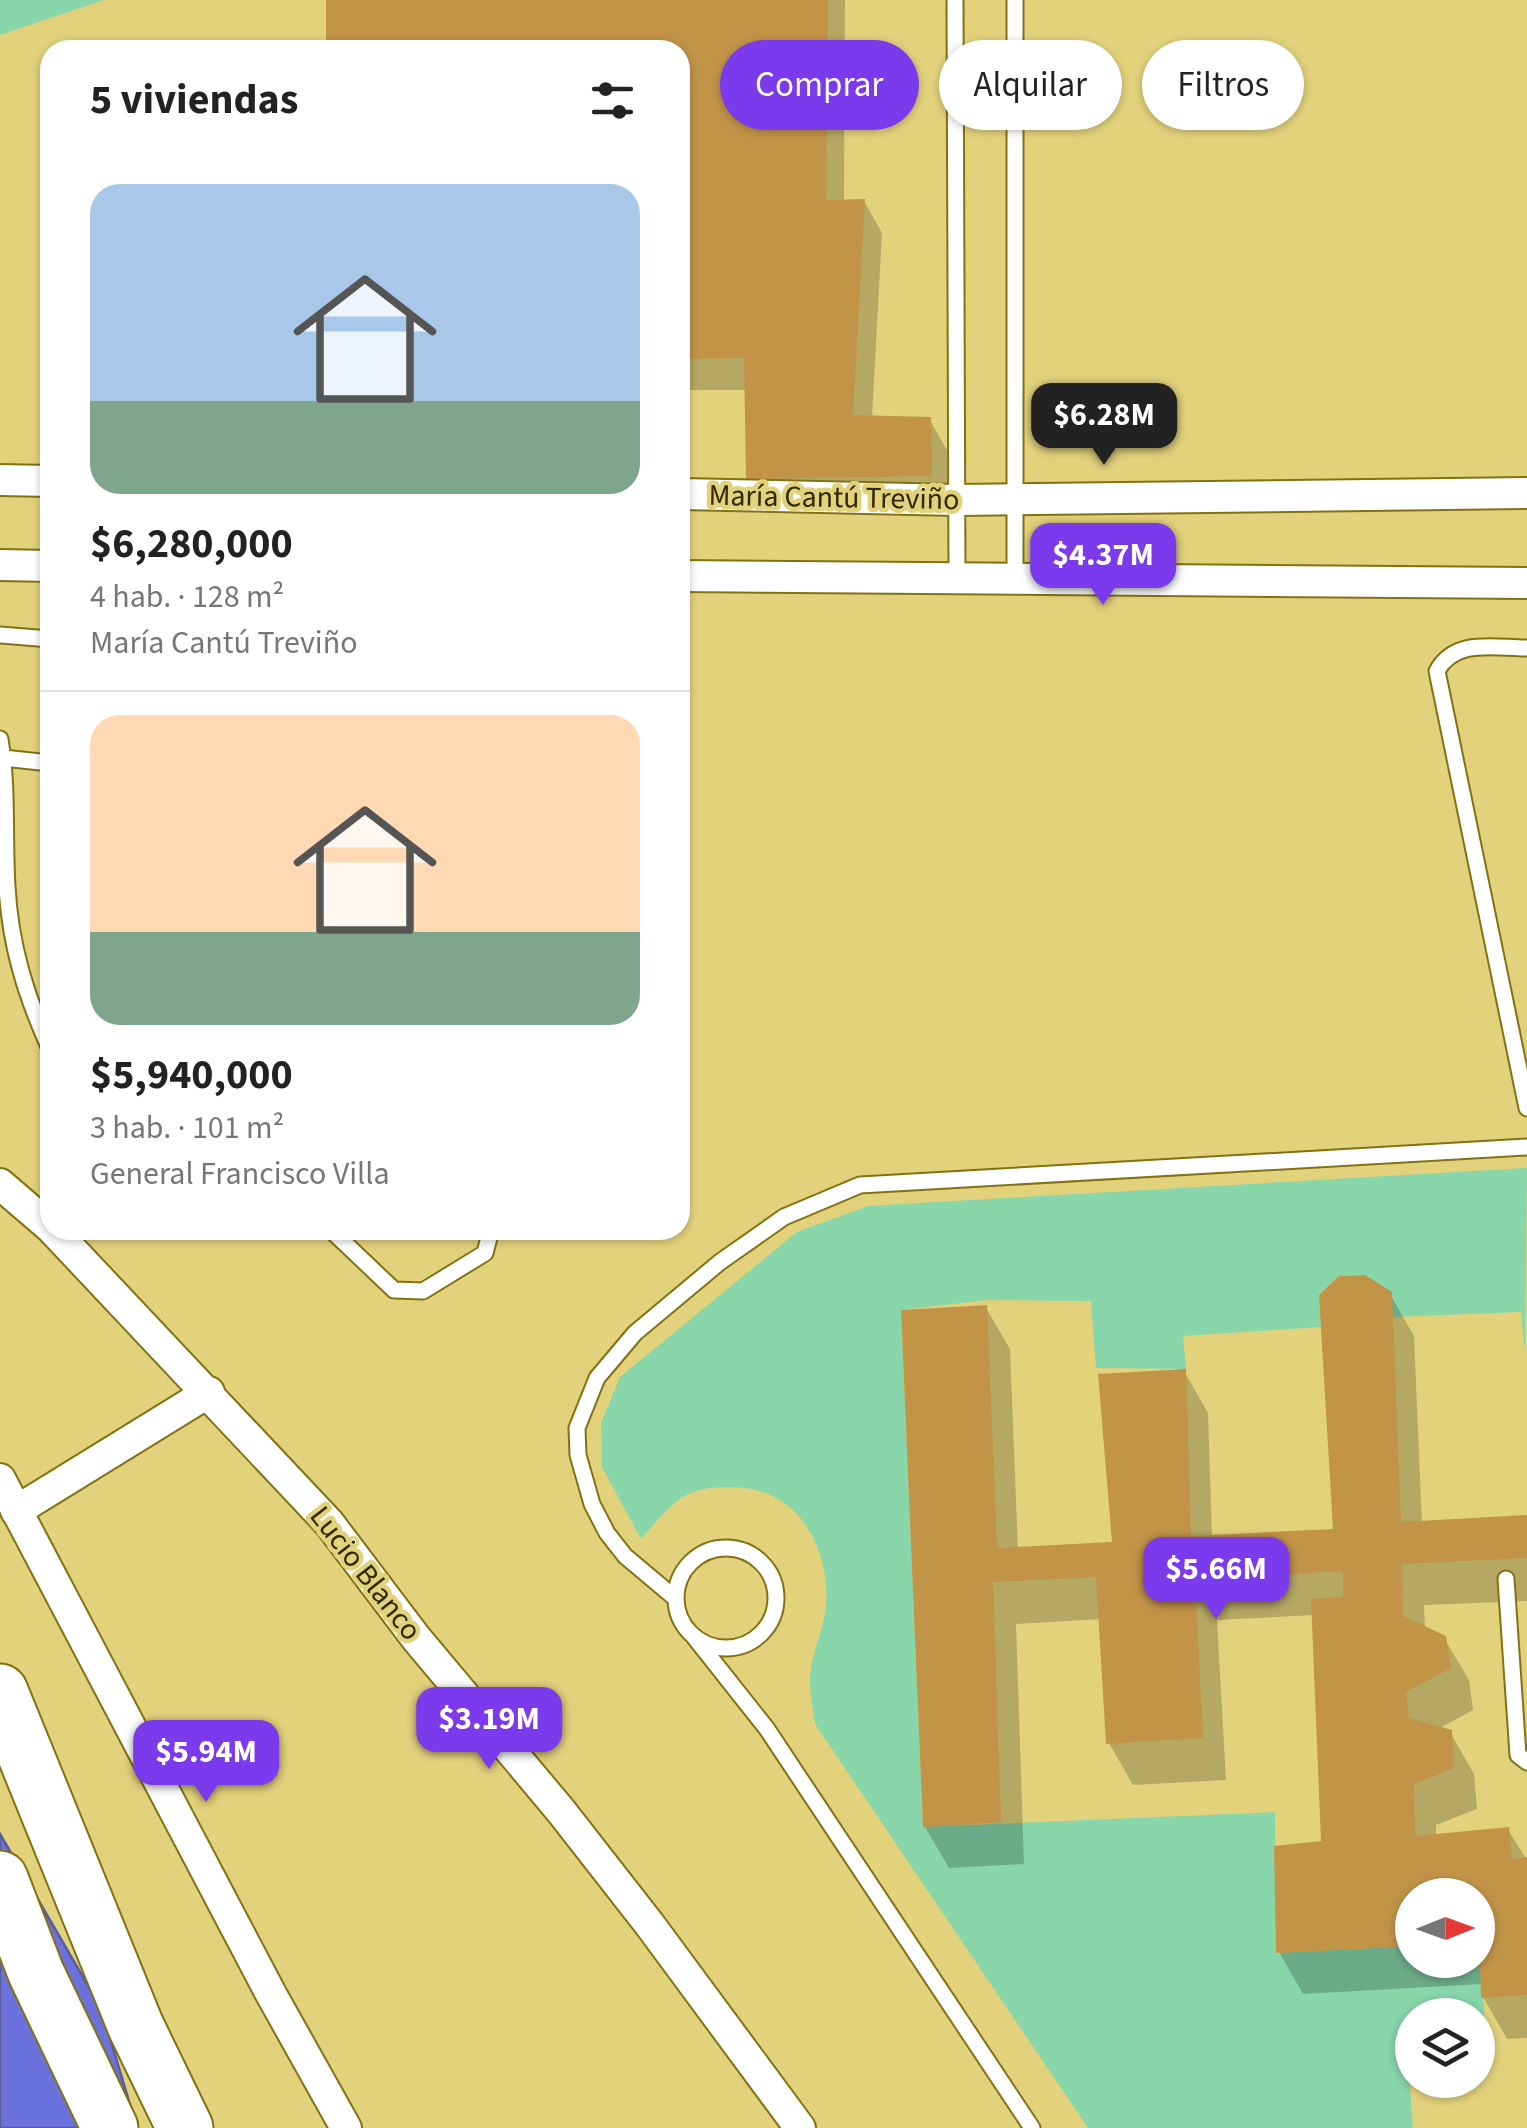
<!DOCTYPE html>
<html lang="es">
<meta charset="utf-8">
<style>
:root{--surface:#fff;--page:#f6f6f6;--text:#222;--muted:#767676;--line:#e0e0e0;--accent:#7c3aed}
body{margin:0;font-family:"Source Sans 3",sans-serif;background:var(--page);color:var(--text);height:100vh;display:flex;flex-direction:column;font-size:38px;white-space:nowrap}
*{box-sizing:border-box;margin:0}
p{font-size:32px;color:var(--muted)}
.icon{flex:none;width:55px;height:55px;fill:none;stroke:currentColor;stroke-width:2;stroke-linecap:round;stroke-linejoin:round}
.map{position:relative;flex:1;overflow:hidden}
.side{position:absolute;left:40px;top:40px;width:650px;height:1200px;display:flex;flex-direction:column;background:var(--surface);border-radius:30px;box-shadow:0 2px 8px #0004}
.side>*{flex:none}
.guide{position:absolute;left:720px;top:40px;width:655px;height:90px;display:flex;gap:20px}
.needle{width:65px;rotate:89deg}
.controls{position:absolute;left:1395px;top:1878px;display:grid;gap:20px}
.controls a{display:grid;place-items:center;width:100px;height:100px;border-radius:50%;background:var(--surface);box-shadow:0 2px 8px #0004;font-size:50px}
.price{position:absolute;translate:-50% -85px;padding:0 22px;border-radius:20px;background:var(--accent);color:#fff;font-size:32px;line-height:65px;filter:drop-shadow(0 2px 5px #0008)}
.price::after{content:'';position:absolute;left:50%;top:60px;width:30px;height:22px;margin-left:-15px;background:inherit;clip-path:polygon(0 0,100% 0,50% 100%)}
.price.on{background:#222;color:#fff}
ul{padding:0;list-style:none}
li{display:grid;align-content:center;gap:20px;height:530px;padding:0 50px}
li+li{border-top:2px solid var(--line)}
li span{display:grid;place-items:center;height:310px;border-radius:30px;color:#555}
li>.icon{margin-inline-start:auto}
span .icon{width:180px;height:180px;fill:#fffc;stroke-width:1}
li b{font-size:42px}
h2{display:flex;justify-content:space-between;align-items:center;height:120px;padding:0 50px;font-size:42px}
.tag{padding:0 35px;border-radius:45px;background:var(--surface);box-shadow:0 2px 8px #0004;font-size:35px;line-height:90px}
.tag.on{background:var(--accent);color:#fff}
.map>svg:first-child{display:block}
.green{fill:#88d6aa}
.water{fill:#6c72dc;stroke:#5a5c9b;stroke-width:2.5}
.shadow{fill:#0003;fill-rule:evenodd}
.building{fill:#c29448}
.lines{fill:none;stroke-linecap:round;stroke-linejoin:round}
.lane-casing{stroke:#837212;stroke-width:19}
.street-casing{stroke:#837212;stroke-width:34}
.highway-casing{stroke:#837212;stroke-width:59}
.lane{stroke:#fff;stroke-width:15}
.street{stroke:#fff;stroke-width:30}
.highway{stroke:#fff;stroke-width:55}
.labels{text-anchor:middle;stroke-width:9;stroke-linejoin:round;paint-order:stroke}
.street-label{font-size:30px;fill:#312904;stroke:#e3d27c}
</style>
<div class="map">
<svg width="1527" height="2128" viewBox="0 0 1527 2128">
<rect width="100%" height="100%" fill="#e3d27c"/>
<!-- green -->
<g class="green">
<path d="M0 0H104L0 35Z"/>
<path d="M1527 1168 1525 1352 1521 1312 1393 1317 1365 1275 1339 1276 1319 1295 1321 1327 1183 1336 1186 1369 1096 1368 1091 1301 987 1300 901 1310 923 1827 1275 1812 1276 1953 1412 1946V1960H1478V1942L1489 2064 1478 2065V2015H1412V2071L1409 2072 1413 2128H1088L815 1724C813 1710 810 1694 810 1679 811 1653 824 1630 826 1605 830 1551 801 1493 743 1488 685 1484 677 1498 641 1539L602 1467 601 1423 620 1377 797 1232 868 1206Z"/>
</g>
<!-- water -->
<path class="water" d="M0 1834 101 2008 137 2128H0Z"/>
<!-- shadow -->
<g class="shadow">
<path d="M328 0H845L844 202 864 201 882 233 872 418 930 420 948 452 949 507 767 510 749 478 747 390H680V50H328Z"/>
<path d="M1390 1294 1414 1336 1422 1524 1527 1518V1601L1424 1605 1425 1629 1444 1638 1469 1680 1473 1710 1438 1729 1450 1732 1474 1774 1477 1809 1436 1825V1836L1508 1830 1527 1860V2038L1507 2039 1483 1997 1482 1984 1303 1994 1279 1952 1324 1843 1314 1615 1217 1620 1226 1780 1133 1785 1109 1743 1101 1619 1016 1624 1024 1864 949 1868 925 1827 986 1308 1010 1349 1018 1550 1115 1545 1184 1371 1208 1413 1212 1537 1335 1532ZM1412 1895H1478V1960H1412Z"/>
</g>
<!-- building -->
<g class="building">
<path d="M326 0H828L826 200 865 199 853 415 931 417 932 476 746 479 744 358 680 359V50H326Z"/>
<path d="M1365 1275 1392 1292 1401 1522 1527 1515V1558L1402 1564 1403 1616 1446 1636 1451 1668 1406 1692 1409 1718 1452 1730 1454 1768 1414 1784 1415 1836 1509 1827 1512 1859 1527 1857V1995L1481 1998 1478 1895H1412V1946L1276 1953 1274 1846 1321 1841 1311 1599 1343 1597V1571L1195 1579 1203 1738 1106 1744 1096 1577 993 1582 1001 1822 923 1827 901 1310 987 1305 997 1548 1112 1542 1098 1374 1186 1369 1191 1536 1333 1529 1319 1295 1339 1276Z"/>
</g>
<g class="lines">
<defs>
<g id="lane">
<path d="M955 0 957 580"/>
<path d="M1015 579V0"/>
<path d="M0 635 50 639"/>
<path d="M1527 648C1494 648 1455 638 1437 671L1527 1108"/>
<path d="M0 739C8 787 4 837 7 886 10 945 26 996 50 1049"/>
<path d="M3 758 50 763"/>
<path d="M331 1230 394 1290 423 1291 485 1253 491 1230"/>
<circle cx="726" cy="1598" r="50"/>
<path d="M1506 1579 1518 1755 1527 1762"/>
<path d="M675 1598 625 1556 607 1533 592 1504 578 1455 577 1428 597 1378 635 1333 720 1262 784 1217 860 1185 1527 1147"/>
<path d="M695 1638 767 1729 1032 2128"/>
</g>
<g id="street">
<path d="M0 480 50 481"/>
<path d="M680 494 957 500 1527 493"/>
<path d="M0 565 50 566"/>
<path d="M680 576 1527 583"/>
<path d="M0 1184 50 1227"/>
<path d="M53 1230 329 1523 416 1638 561 1811 650 1925 800 2128"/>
<path d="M0 1479 271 1994 346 2128"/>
<path d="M16 1511 209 1392"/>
</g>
<g id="highway">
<path d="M0 1692 136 2027 185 2128"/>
<path d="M0 1879 36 1973 110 2128"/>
</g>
</defs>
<!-- lane casing -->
<use href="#lane" class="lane-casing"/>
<!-- street casing -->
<use href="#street" class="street-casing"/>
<!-- highway casing -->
<use href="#highway" class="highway-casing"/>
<!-- lane -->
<use href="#lane" class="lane"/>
<!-- street -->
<use href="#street" class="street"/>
<!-- highway -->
<use href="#highway" class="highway"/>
</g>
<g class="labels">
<!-- street labels -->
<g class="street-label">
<text transform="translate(834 497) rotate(1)" y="10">María Cantú Treviño</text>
<text transform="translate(366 1573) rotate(52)" y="10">Lucio Blanco</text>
</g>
</g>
</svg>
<div class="controls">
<a><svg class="needle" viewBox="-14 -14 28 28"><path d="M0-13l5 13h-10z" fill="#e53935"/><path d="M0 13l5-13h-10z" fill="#767676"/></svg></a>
<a><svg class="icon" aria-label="layers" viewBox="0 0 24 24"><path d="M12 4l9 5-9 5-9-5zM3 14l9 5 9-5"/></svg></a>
</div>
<b class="price on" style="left:1104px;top:468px">$6.28M</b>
<b class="price" style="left:1103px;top:608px">$4.37M</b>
<b class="price" style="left:1216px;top:1622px">$5.66M</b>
<b class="price" style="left:489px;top:1772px">$3.19M</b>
<b class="price" style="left:206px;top:1805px">$5.94M</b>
<div class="guide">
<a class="tag on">Comprar</a>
<a class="tag">Alquilar</a>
<a class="tag">Filtros</a>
</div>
<section class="side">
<h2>5 viviendas<svg class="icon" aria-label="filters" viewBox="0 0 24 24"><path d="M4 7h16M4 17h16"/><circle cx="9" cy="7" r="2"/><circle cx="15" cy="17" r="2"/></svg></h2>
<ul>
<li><span style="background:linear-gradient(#a9c7e8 70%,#7fa58c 0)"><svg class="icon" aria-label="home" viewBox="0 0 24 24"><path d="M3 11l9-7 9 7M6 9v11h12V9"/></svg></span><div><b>$6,280,000</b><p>4 hab. · 128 m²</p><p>María Cantú Treviño</p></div></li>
<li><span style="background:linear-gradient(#ffd9b3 70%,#7fa58c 0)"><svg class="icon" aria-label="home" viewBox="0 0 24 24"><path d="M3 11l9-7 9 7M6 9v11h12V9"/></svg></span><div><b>$5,940,000</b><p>3 hab. · 101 m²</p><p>General Francisco Villa</p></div></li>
</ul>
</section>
</div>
